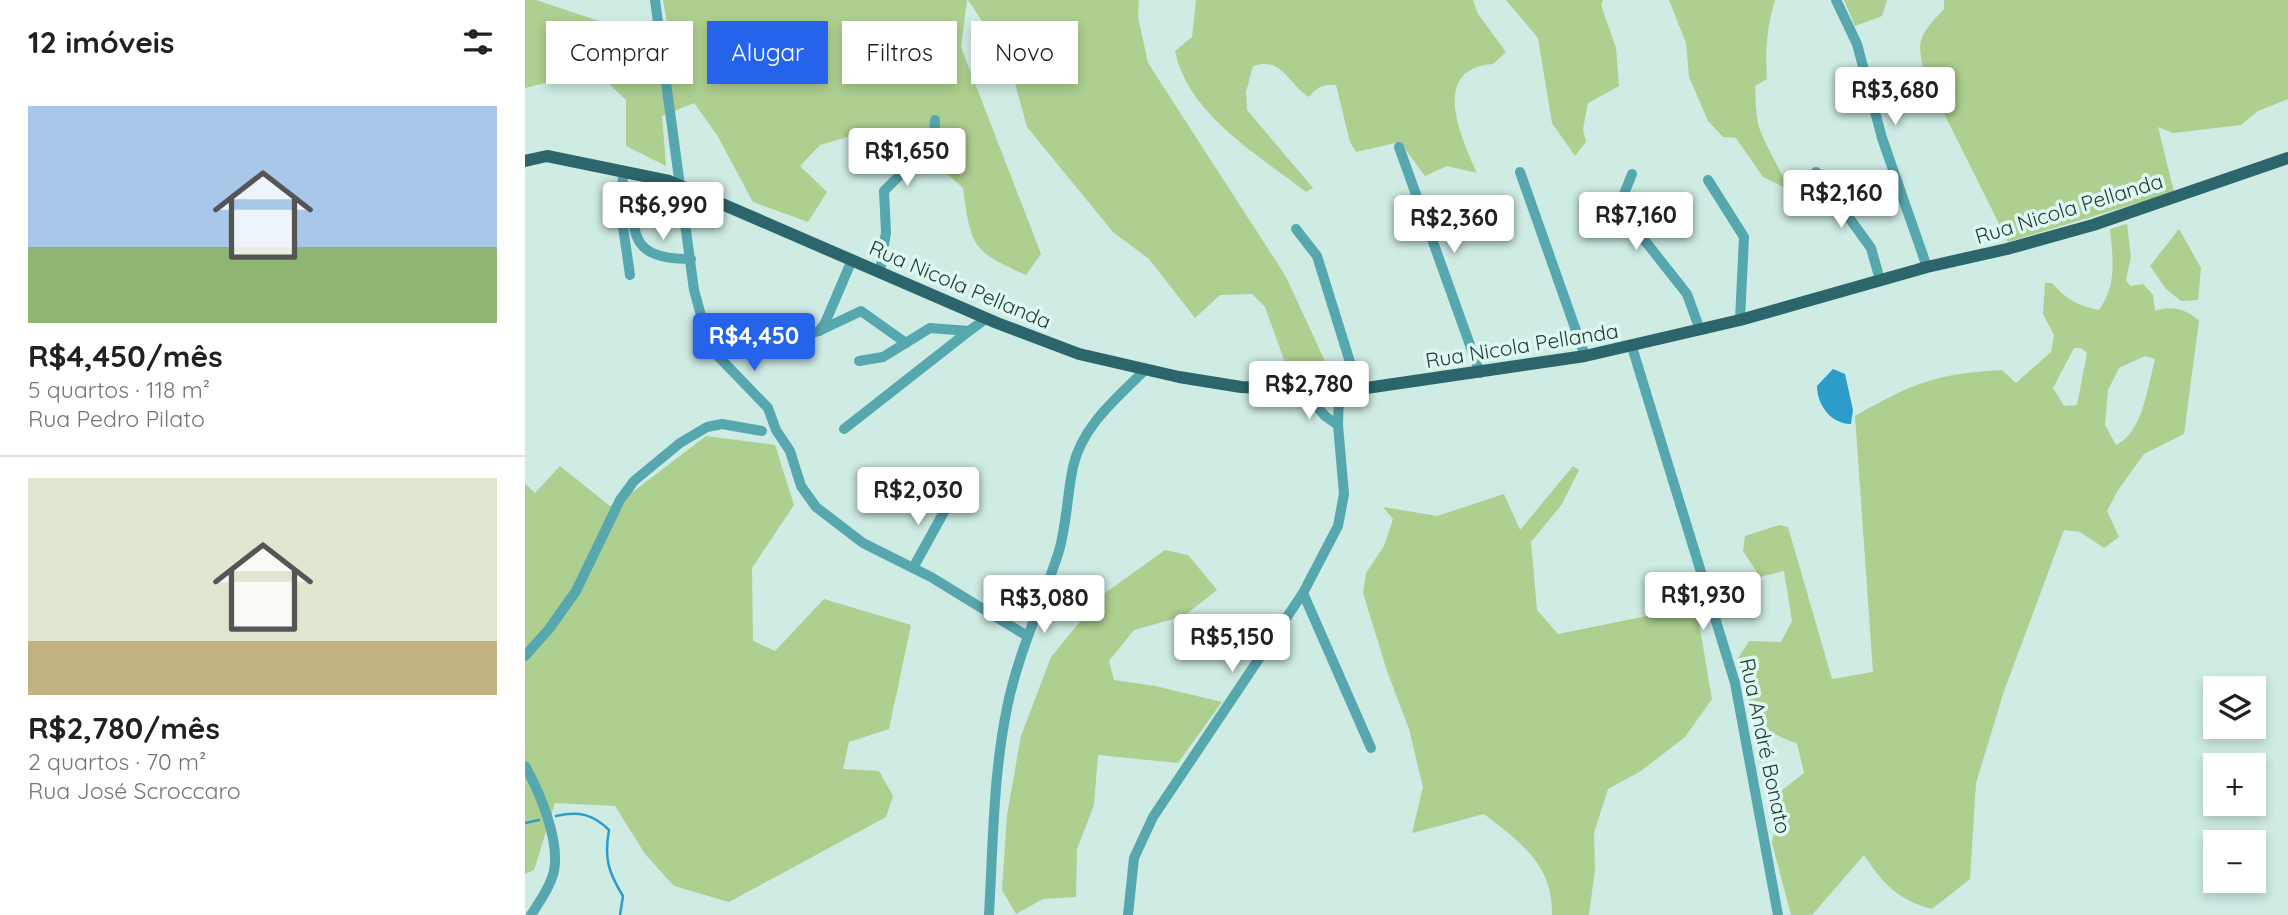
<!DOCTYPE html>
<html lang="pt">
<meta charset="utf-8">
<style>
:root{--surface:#fff;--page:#f2f2f2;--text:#202124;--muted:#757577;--line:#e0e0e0;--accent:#2563eb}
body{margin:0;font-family:Quicksand,sans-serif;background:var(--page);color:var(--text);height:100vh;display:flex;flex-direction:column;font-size:26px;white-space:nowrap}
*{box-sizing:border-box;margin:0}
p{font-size:23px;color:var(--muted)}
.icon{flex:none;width:38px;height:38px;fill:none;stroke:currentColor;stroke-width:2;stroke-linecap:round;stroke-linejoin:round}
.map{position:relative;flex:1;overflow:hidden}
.drawer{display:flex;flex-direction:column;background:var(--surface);width:525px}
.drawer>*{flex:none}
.top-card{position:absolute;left:21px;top:21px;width:665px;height:63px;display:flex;gap:14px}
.fabs{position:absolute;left:1678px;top:676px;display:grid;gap:14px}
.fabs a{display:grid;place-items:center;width:63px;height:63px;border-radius:0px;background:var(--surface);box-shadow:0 4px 10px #0003;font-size:35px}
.price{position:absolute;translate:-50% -60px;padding:0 16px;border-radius:7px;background:#fff;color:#222;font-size:23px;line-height:46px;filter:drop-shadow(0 2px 4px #0008)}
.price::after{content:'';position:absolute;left:50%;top:42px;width:21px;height:16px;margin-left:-10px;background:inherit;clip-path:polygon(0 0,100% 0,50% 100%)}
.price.current{background:var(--accent);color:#fff}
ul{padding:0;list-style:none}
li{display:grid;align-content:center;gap:14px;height:371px;padding:0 28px}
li+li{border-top:2px solid var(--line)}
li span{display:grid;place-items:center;height:217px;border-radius:0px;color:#555}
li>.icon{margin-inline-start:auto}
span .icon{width:126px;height:126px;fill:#fffc;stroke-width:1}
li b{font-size:30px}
h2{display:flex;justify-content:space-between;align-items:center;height:84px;padding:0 28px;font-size:30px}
.tag{padding:0 24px;border-radius:0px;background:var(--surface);box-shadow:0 4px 10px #0003;font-size:24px;line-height:63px}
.tag.current{background:var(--accent);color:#fff}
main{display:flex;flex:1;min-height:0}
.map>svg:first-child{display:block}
.green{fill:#adcf8f;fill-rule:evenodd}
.water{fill:#2c9dc8}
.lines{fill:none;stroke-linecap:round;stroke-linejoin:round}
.stream{stroke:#2c9dc8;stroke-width:2.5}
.minor{stroke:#57a7af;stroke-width:10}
.major{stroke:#2c656b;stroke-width:12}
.labels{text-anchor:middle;stroke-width:7;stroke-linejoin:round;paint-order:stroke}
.street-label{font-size:21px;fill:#2c3835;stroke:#dbf9f2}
</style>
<main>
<section class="drawer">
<h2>12 imóveis<svg class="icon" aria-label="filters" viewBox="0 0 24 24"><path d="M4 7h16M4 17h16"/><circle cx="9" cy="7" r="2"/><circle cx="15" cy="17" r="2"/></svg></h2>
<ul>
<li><span style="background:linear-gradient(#a9c7e8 65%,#8fb573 0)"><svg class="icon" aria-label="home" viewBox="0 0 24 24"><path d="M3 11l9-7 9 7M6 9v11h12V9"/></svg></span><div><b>R$4,450/mês</b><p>5 quartos · 118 m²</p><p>Rua Pedro Pilato</p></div></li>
<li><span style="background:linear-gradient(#dfe7d0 75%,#c2b280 0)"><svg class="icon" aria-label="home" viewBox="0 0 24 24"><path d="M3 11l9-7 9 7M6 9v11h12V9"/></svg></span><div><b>R$2,780/mês</b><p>2 quartos · 70 m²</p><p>Rua José Scroccaro</p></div></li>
</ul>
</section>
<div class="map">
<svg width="1763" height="915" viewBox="0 0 1763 915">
<rect width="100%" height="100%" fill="#ceebe4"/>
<!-- green -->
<g class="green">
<path d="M0 0H11L146 45 138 0H442L436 47 516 254 501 275C447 251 446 247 438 188L376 133 339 132 295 145 275 166 302 192 283 222 228 202 192 135 169 103 137 116 141 166 101 146V100L81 81 33 80 0 88Z"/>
<path d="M443 0H614L613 17 623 63 760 275 812 387H786L765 376 740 307 727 294 695 295 670 318 624 259 588 232 502 127 489 80 465 33Z"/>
<path d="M671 0H948L953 14 981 52 968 64C904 68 936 138 952 173L922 166 900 176 875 142 831 152 825 142 811 85C798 84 792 87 784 97 763 84 757 56 728 66L721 92 722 110 788 188 781 192C732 154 663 114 650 51L667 37Z"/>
<path d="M981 0H1078L1076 5 1091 48 1094 86 1063 103 1058 129 1061 142 1050 156 1027 123 1013 38Z"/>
<path d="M1144 0H1250C1242 26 1240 52 1242 79L1230 86C1231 101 1230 120 1237 135 1245 154 1256 170 1263 189L1238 177 1211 138 1198 137 1183 121 1164 77 1161 43Z"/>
<path d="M1319 0H1362L1357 16 1330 26Z"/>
<path d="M1419 0H1763V99L1733 111 1716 125 1648 133 1633 127 1649 192 1483 242 1401 77C1390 41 1394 36 1419 9Z"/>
<path d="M1602 224 1606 257 1601 280 1605 286 1618 284 1628 295 1630 311C1647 305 1661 309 1674 321L1659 434 1619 454 1593 490 1582 511 1594 537 1579 548 1555 532 1539 530 1479 691 1451 783 1445 879 1407 909C1373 900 1358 884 1339 855L1287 915H1266L1247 843 1256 791 1279 773 1272 743C1225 730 1223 702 1213 659L1224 641 1256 642 1267 621 1259 571 1235 577 1218 551 1220 536 1254 525 1263 527 1307 679 1348 672 1330 416C1389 383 1409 374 1477 370L1491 383 1526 352 1529 335 1518 314 1520 283H1527C1541 299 1553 306 1574 310 1592 285 1588 259 1585 229ZM1549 348H1556L1562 353 1552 405 1539 406 1528 388ZM1620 356 1630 359C1623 385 1618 433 1591 445L1580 425 1583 390 1594 368Z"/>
<path d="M1654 229 1676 268 1673 300 1656 301 1641 289 1625 266Z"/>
<path d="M181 436 250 445 269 505 227 568 228 641 250 651 299 599 386 625 364 729 324 742 318 769 354 771 368 796 361 817 204 902 149 886 120 854 90 806 30 803 9 870 0 874V483L10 493 35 466 85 506 109 491Z"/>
<path d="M1048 466 1054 470 1037 504 1006 542 1012 610 1033 634 1171 606 1187 699 1160 737 1116 771 1083 789 1069 833 1070 869 1064 915H1027C1028 864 996 843 959 814L887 833 898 787 884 729 862 671 838 593 841 573 859 546 868 519 858 507 912 516 979 494 995 530Z"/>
<path d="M640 550 663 555 692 590 659 616 609 630 584 661 589 680 630 686 697 702 653 763 573 755 569 805 552 849 551 897 518 899 491 914 477 890 482 815 496 736 526 657 576 596Z"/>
</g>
<!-- water -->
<path class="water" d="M1308 369 1320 374 1328 410 1326 424C1306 424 1292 405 1292 386Z"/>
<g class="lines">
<!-- stream -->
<g class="stream">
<path d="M31 816C54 811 68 814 84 830 79 857 83 872 98 896L95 915"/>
<path d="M0 823 14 820"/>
</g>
<!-- minor -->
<g class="minor">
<path d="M130 0 169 290 182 337 192 355 243 408 251 430 265 451 276 486 291 507 338 543 406 577 502 636"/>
<path d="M1311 0 1332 44 1357 138 1402 267"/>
<path d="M874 147 955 373"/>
<path d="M98 171 97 220 105 275"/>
<path d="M995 172 1060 356"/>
<path d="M1291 172 1346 248 1355 280"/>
<path d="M1107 174 1095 204 1098 213 1162 294 1175 330"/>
<path d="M1183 180 1219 237 1215 320"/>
<path d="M109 220C109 255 137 259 166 259"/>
<path d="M771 229 792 256 834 391"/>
<path d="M355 272 361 232 359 191 381 169 408 157 410 120"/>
<path d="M294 331 336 311 381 343"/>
<path d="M279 335 294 331 300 323 327 260"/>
<path d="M1107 347 1210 683 1253 915"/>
<path d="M334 361 358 357 405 328 444 331 462 318"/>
<path d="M780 392 800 416 813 425"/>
<path d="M319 429 444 331"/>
<path d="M388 568 425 501"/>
<path d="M778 593 846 748"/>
<path d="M0 656 24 629 51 591 95 500 109 481 155 443 182 427 197 424 237 431"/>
<path d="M0 766C15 793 35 840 29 871 25 887 15 901 6 915"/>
<path d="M464 915C468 846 468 776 482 708 493 653 517 604 534 551 542 523 542 495 548 467 557 426 592 398 620 370"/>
<path d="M603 915 609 858 628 817 778 593 813 526 819 494 813 425 814 392"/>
</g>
<!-- major -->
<path class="major" d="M0 161 22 156 144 181 472 323 554 354 654 377 716 387 814 392 1060 356 1215 320 1402 267 1482 249 1568 225 1763 158"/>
</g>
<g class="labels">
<!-- street labels -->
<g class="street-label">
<text transform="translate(1544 209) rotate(-17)" y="7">Rua Nicola Pellanda</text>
<text transform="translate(435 285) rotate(23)" y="7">Rua Nicola Pellanda</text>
<text transform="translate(997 346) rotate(-9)" y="7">Rua Nicola Pellanda</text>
<text transform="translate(1240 746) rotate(78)" y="7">Rua André Bonato</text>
</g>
</g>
</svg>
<div class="fabs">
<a><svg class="icon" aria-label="layers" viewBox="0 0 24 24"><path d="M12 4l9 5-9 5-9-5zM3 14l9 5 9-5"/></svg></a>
<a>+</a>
<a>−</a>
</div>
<b class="price" style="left:1370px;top:127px">R$3,680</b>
<b class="price" style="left:382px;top:188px">R$1,650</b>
<b class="price" style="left:1316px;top:230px">R$2,160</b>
<b class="price" style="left:138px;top:242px">R$6,990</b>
<b class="price" style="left:1111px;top:252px">R$7,160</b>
<b class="price" style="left:929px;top:255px">R$2,360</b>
<b class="price current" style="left:229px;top:373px">R$4,450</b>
<b class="price" style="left:784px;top:421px">R$2,780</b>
<b class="price" style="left:393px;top:527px">R$2,030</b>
<b class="price" style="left:1178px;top:632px">R$1,930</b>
<b class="price" style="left:519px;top:635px">R$3,080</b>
<b class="price" style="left:707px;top:674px">R$5,150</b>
<div class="top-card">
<a class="tag">Comprar</a>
<a class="tag current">Alugar</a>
<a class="tag">Filtros</a>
<a class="tag">Novo</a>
</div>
</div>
</main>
